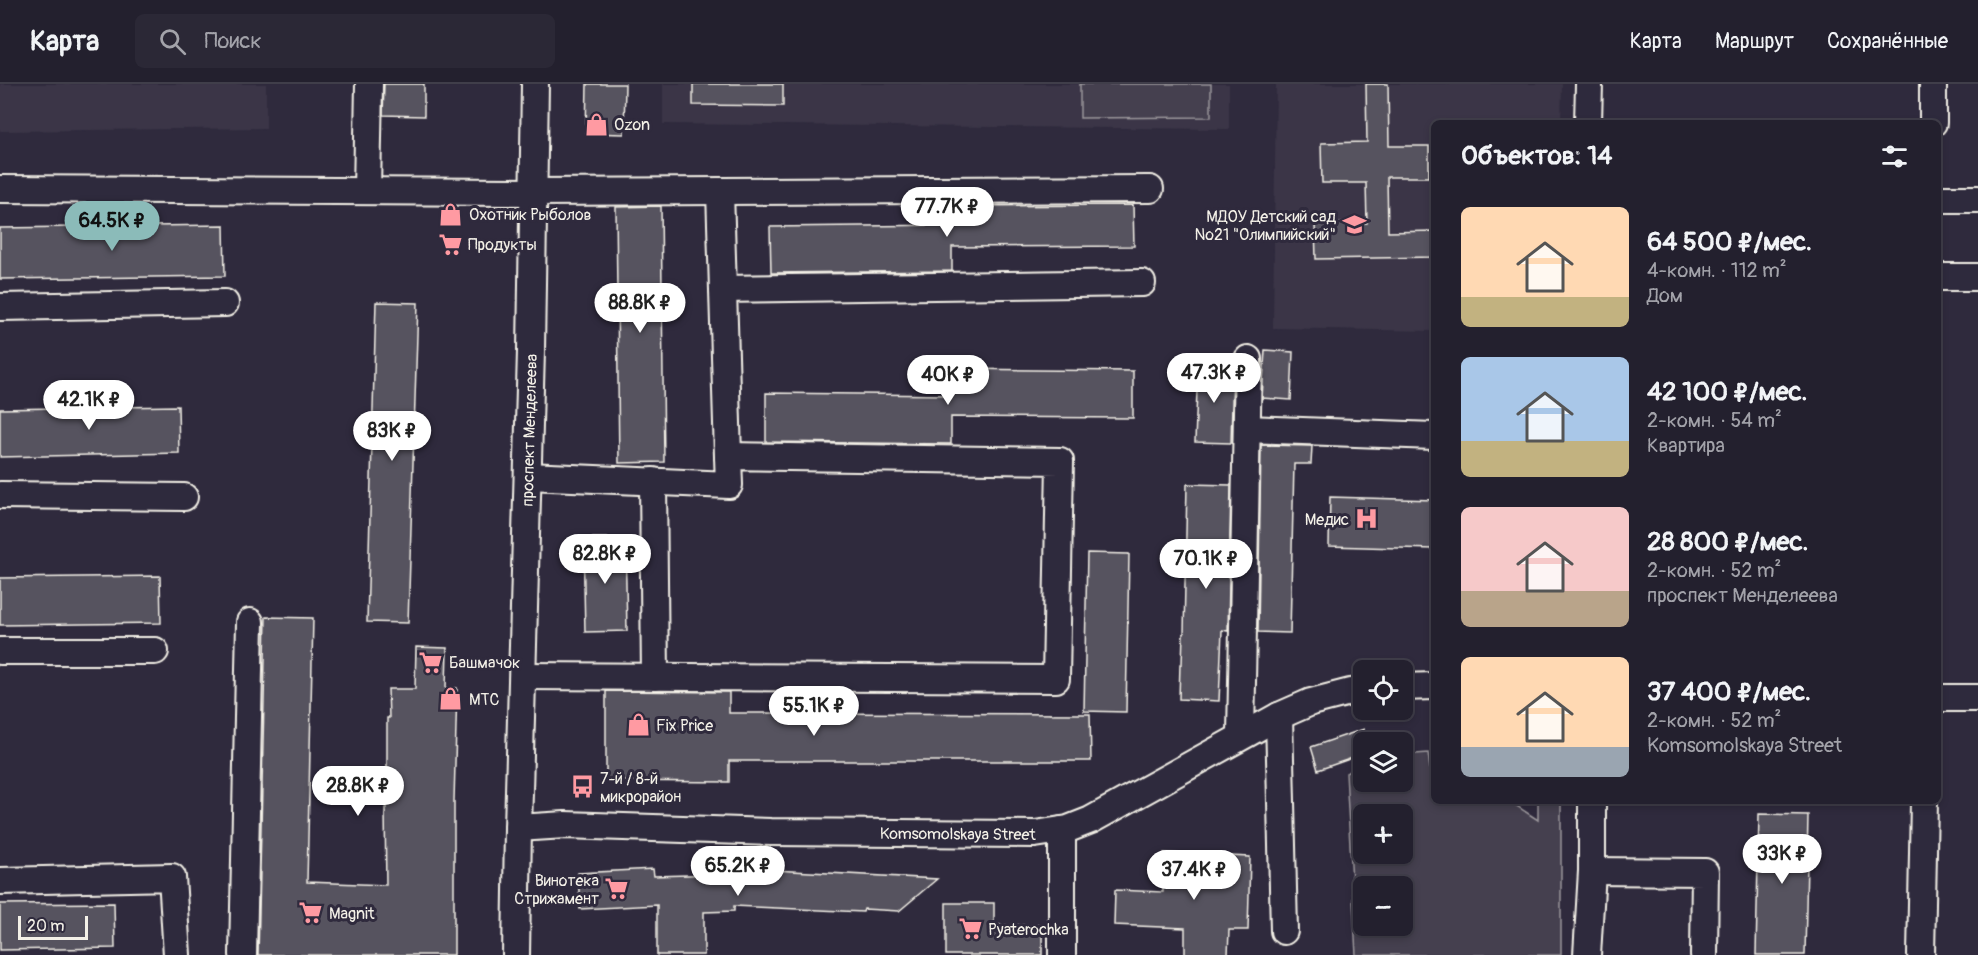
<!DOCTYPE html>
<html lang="ru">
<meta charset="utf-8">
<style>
:root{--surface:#23202e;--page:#2b2836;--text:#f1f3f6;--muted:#a3a3aa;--line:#403e4a;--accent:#8bbbb9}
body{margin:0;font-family:Pangolin,sans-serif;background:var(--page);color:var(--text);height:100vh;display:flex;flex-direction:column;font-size:22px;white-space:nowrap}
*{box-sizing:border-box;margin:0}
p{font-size:20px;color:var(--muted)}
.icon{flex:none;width:33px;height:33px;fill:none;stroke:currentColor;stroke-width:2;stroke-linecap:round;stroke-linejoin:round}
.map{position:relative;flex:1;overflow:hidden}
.details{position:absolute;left:1431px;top:36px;width:510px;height:684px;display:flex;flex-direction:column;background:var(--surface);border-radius:9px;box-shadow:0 3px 9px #0003,0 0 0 2px var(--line)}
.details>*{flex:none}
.fabs{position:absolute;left:1353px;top:576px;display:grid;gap:12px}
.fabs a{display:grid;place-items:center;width:60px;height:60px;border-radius:9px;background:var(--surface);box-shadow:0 3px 9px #0003,0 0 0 2px var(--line);font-size:30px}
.scale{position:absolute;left:18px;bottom:15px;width:70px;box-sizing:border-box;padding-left:6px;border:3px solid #f4f1e8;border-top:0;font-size:16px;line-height:21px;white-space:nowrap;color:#f4f1e8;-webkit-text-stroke:4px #2f2a3d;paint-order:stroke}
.price{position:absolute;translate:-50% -51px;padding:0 14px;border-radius:21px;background:#fff;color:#222;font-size:20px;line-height:39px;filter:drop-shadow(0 2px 3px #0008)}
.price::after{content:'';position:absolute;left:50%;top:36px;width:18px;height:14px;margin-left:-9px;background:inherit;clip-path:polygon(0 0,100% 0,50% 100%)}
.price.on{background:var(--accent);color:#111}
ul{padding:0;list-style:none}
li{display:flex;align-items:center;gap:18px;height:150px;padding:0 30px}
li span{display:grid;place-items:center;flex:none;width:168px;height:120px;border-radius:9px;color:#555}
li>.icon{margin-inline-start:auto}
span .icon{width:72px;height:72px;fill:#fffc;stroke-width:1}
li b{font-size:26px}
h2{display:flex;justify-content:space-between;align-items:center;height:72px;padding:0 30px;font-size:26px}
header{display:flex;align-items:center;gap:36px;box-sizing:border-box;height:84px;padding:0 30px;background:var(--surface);border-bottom:2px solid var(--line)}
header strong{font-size:28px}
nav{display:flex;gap:33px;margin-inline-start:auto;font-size:21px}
.search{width:420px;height:54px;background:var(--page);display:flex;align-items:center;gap:15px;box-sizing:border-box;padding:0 21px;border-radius:9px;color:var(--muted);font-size:22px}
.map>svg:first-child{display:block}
.built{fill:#3b3647}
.green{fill:#454050;stroke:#9c989c;stroke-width:1.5;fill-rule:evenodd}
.building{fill:#56525f;stroke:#f4f1e8;stroke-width:1.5}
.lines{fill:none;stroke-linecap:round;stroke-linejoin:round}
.minor-casing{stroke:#f4f1e8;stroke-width:30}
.minor{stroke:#2f2a3d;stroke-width:26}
.labels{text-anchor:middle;stroke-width:6;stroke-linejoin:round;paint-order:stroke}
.poi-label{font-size:16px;fill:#f4f1e8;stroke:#2f2a3d;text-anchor:start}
.street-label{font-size:16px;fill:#f4f1e8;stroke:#2f2a3d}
</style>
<header>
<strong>Карта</strong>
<div class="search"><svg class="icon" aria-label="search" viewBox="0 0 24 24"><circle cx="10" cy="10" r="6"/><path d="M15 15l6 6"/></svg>Поиск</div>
<nav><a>Карта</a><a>Маршрут</a><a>Сохранённые</a></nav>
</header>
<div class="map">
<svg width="1978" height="871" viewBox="0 0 1978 871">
<rect width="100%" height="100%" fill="#2f2a3d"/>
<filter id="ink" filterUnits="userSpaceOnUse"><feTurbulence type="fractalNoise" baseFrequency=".0167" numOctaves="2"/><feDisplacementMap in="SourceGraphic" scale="12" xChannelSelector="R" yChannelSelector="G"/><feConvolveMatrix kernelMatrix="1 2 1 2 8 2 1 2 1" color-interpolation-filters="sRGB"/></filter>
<g filter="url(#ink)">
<!-- built -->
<g class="built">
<path d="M0 0H266V44L0 47Z"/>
<path d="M663 0H1229V45L663 40Z"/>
<path d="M1276 0H1562L1561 39H1434V247L1273 244Z"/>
</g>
<!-- green -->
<g class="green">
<path d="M1080 0H1211V33L1080 34Z"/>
<path d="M1428 669 1434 717H1509L1538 736V717H1561V871H1356L1346 689 1363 680 1364 698H1402L1403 671ZM1364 730H1402V770H1364ZM1364 802H1402V842H1364Z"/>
</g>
<!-- building -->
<g class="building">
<path d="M384 0H424V32L383 31Z"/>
<path d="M587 0H625L624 50 586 49Z"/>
<path d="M693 0H783V22L693 21Z"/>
<path d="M1366 0H1388L1389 62H1429V93H1387L1388 148 1434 147V173L1316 175 1315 140 1367 139 1366 99H1322L1321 59 1367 58Z"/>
<path d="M1133 121 1134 162 952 163V187L771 189 770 143 954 141V122Z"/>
<path d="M661 122 664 378 619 379 616 123Z"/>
<path d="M224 141 225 192 0 195V144Z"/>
<path d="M376 218 418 219 408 539 367 538Z"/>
<path d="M1265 266 1293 268 1291 316 1262 314Z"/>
<path d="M1198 280 1233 282 1231 359 1195 358Z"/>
<path d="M952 285 1133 287V334L951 333V360L766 358V309L951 311Z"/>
<path d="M178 322 179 369 0 373V325Z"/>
<path d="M1261 361 1312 362 1311 380H1294L1290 549 1258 548Z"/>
<path d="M1187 400 1231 401 1228 547 1222 546 1219 617 1179 615 1180 580H1182L1183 550H1184Z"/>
<path d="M1330 413 1434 416V465L1329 462Z"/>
<path d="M583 454H625L627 547 585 548Z"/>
<path d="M1087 469 1129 470 1126 628 1084 627Z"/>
<path d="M160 492 161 539 0 541V494Z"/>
<path d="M266 533 313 534 307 798 386 801 385 724H387L386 693H387V634H389L388 605H415L416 563 447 564 446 604H457L454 717V871H258Z"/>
<path d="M606 607 729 608V629L1090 630 1091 677H729V698L606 697Z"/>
<path d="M1364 645V670L1318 686 1311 663Z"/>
<path d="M1759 730 1808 731 1805 871H1756Z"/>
<path d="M1164 769 1250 773 1248 846H1229L1228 871H1185V844L1114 841 1115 806 1163 808Z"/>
<path d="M653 785 654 792 755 789V785L937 795 899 827 864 825 863 828 734 822V827L704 828V871H657V821L580 825 578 789Z"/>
<path d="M114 819 115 864 0 866V820Z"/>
<path d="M946 819H994V841H1042V871H946Z"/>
</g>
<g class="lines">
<defs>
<g id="minor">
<path d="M1588 39 1589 0"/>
<path d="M1933 39V0"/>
<path d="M0 105 533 108 1150 105"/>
<path d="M367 107 369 0"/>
<path d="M720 107 728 372"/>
<path d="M1938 115H1978"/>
<path d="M1938 193H1978"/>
<path d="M723 205 1142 199"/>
<path d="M0 223 225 219"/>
<path d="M1247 345 1434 352"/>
<path d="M653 397 655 593"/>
<path d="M0 411 184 413"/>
<path d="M0 567H155"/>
<path d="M523 592 1056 595 1060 377 728 372 729 401 528 392"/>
<path d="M1402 603 1434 602"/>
<path d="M1938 614H1978"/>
<path d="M1279 632 1284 847"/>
<path d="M1241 651 1248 275"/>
<path id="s1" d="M518 744 565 741 771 748 1035 750 1068 745 1091 736 1279 632 1311 618 1350 608 1364 607"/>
<path d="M1062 746V871"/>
<path d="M1592 787 1705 788 1704 871"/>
<path d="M0 797 172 793 177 871"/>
<path d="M243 871 250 538"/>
<path id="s2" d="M516 871 518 744 531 267 535 0"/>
<path d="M1587 871 1592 787V717"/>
<path d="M1921 871 1924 717"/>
</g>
</defs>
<!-- minor casing -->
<use href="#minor" class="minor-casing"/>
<!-- minor -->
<use href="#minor" class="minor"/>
</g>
</g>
<!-- icons -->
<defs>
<symbol id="shop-bare" viewBox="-9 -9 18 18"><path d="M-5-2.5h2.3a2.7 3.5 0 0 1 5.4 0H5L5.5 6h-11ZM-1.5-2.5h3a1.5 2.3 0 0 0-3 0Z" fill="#ff9aa2" stroke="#2f2a3d" stroke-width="2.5" paint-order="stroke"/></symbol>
<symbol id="school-bare" viewBox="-9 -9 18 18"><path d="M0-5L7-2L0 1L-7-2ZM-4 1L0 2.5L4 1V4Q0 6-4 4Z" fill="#ff9aa2" stroke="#2f2a3d" stroke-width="2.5" paint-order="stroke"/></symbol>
<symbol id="supermarket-bare" viewBox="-9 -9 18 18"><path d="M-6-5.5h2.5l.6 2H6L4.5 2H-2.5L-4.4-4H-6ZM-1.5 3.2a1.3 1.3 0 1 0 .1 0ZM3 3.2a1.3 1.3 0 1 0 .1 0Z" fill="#ff9aa2" stroke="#2f2a3d" stroke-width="2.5" paint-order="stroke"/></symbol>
<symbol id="hospital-bare" viewBox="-9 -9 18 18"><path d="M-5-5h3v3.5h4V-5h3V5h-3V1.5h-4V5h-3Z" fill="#ff9aa2" stroke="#2f2a3d" stroke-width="2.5" paint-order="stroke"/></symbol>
<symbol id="bus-bare" viewBox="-9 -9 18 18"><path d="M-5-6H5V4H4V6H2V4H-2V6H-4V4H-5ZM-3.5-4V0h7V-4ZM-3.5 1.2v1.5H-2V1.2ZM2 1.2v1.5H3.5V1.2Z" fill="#ff9aa2" stroke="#2f2a3d" stroke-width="2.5" paint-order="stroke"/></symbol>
</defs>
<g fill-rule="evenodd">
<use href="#shop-bare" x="580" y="24" width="33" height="33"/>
<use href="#shop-bare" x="434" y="114" width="33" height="33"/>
<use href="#school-bare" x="1338" y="124" width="33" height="33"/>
<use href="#supermarket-bare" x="434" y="144" width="33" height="33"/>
<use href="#hospital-bare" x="1350" y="418" width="33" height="33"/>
<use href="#supermarket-bare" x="414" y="562" width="33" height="33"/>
<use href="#shop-bare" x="434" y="598" width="33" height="33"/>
<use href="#shop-bare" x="622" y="624" width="33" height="33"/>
<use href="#bus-bare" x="566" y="686" width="33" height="33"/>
<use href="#supermarket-bare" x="600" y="788" width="33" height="33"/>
<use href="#supermarket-bare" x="294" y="812" width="33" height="33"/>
<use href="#supermarket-bare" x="954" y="828" width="33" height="33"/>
</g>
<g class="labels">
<!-- poi labels -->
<g class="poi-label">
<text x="614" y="46">Ozon</text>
<text x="469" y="136">Охотник Рыболов</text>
<text x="1336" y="138" text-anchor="end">МДОУ Детский сад<tspan x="1336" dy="18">№21 "Олимпийский"</tspan></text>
<text x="468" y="166">Продукты</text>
<text x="1349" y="441" text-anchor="end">Медис</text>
<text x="449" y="584">Башмачок</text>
<text x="469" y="621">МТС</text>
<text x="656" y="647">Fix Price</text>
<text x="600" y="700">7-й / 8-й<tspan x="600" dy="18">микрорайон</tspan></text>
<text x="599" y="802" text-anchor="end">Винотека<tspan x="599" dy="18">Стрижамент</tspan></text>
<text x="329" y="835">Magnit</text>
<text x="988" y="851">Pyaterochka</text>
</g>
<!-- street labels -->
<g class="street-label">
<text dy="6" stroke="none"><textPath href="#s2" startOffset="525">проспект Менделеева</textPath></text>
<text dy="6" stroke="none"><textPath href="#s1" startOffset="440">Komsomolskaya Street</textPath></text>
</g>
</g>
</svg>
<div class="fabs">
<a><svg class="icon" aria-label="locate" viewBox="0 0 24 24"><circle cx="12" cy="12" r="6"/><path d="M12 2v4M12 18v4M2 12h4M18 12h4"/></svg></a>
<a><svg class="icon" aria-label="layers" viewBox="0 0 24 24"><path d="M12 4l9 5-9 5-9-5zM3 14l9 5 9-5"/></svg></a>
<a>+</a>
<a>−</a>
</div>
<div class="scale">20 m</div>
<b class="price" style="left:947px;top:154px">77.7K ₽</b>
<b class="price on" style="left:112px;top:168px">64.5K ₽</b>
<b class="price" style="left:640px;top:250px">88.8K ₽</b>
<b class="price" style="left:1214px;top:320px">47.3K ₽</b>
<b class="price" style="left:948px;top:322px">40K ₽</b>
<b class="price" style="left:89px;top:347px">42.1K ₽</b>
<b class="price" style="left:392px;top:378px">83K ₽</b>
<b class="price" style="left:605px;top:501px">82.8K ₽</b>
<b class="price" style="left:1206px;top:506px">70.1K ₽</b>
<b class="price" style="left:814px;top:653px">55.1K ₽</b>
<b class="price" style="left:358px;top:733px">28.8K ₽</b>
<b class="price" style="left:1782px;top:801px">33K ₽</b>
<b class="price" style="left:738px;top:813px">65.2K ₽</b>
<b class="price" style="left:1194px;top:817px">37.4K ₽</b>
<section class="details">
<h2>Объектов: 14<svg class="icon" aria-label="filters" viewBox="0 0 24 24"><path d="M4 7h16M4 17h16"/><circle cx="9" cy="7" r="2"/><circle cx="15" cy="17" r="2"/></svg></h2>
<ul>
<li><span style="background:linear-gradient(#ffd9b3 75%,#c2b280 0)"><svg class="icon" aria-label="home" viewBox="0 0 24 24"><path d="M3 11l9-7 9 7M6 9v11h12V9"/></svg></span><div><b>64 500 ₽/мес.</b><p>4-комн. · 112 m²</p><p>Дом</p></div></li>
<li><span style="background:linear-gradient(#a9c7e8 70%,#c2b280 0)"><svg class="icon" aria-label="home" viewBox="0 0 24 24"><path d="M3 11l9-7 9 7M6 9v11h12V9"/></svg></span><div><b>42 100 ₽/мес.</b><p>2-комн. · 54 m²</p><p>Квартира</p></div></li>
<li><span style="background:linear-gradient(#f6c9c9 70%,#b9a48a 0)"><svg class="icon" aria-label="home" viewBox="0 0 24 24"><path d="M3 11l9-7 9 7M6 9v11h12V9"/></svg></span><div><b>28 800 ₽/мес.</b><p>2-комн. · 52 m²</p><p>проспект Менделеева</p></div></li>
<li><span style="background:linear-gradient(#ffd9b3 75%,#9aa5b1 0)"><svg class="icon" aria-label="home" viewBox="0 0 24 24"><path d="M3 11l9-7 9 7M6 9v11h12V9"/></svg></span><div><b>37 400 ₽/мес.</b><p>2-комн. · 52 m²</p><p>Komsomolskaya Street</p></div></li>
</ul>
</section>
</div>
